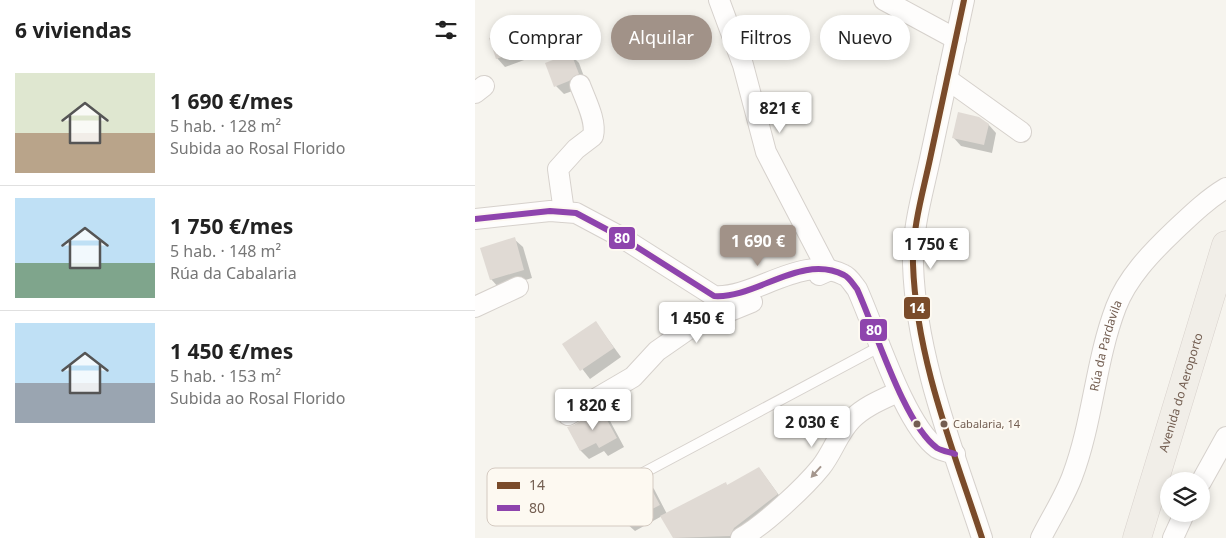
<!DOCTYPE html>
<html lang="es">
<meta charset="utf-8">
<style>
:root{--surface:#fff;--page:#f2f2f2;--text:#222;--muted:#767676;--line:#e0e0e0;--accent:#a19288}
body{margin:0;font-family:"Noto Sans",sans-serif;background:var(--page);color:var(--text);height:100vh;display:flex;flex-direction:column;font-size:19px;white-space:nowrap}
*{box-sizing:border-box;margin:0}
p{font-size:16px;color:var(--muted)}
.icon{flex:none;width:28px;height:28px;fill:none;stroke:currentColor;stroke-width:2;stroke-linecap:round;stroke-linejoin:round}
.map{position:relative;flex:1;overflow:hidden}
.panel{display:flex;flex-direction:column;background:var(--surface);width:475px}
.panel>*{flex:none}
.top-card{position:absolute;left:15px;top:15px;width:475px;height:45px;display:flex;gap:10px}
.fabs{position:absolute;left:685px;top:472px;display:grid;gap:10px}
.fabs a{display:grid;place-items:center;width:50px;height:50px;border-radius:50%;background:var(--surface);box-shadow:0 2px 8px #0003;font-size:25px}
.price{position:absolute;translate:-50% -42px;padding:0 11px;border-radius:5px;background:#fff;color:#222;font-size:16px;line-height:32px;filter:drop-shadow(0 1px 2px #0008)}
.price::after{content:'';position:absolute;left:50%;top:30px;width:15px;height:11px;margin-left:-8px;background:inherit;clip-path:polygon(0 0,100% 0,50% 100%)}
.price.on{background:var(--accent);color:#fff}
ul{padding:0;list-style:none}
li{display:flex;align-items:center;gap:15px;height:125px;padding:0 15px}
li+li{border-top:1px solid var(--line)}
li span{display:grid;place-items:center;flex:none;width:140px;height:100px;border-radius:0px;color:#555}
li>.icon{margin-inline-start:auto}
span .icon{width:60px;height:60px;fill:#fffc;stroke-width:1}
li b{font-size:21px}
h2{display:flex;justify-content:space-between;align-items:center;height:60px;padding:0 15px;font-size:21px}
.pill{padding:0 18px;border-radius:22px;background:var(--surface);box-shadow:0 2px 8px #0003;font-size:18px;line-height:45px}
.pill.on{background:var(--accent);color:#fff}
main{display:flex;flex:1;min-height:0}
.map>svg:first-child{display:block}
.shadow{fill:#0003}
.building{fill:#e0dad4}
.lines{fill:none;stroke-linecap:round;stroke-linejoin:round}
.service-casing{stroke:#d6d1cc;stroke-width:12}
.minor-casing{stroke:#d6d1cc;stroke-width:22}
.primary-casing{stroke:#d8d1cc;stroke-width:29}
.service{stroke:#fefdfc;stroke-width:10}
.minor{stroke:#fefdfc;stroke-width:20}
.primary{stroke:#f1eee8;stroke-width:28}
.bus-1-casing{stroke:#fdf9f1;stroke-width:10}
.bus-2-casing{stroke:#fdf9f1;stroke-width:10}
.bus-1{stroke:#7a4b2a;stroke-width:6}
.bus-2{stroke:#8e44ad;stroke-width:6}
.oneway{fill:#a4968d}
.bus-dot{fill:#735e51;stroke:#fdf9f1;stroke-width:2}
.labels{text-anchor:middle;stroke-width:4;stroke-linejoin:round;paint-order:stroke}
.bus-label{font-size:11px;fill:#735e51;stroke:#fdf9f1;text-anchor:start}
.street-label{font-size:12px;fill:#735e51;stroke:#fdf9f1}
.key{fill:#fdf9f1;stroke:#d4cac1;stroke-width:1}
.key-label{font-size:14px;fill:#735e51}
.line-badge{stroke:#fdf9f1;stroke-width:2}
.badge-label{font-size:14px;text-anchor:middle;font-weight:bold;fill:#fff}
</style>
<main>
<section class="panel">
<h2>6 viviendas<svg class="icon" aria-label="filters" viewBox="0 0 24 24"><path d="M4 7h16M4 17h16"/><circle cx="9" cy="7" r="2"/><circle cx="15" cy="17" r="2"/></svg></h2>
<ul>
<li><span style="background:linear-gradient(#dfe7d0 60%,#b9a48a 0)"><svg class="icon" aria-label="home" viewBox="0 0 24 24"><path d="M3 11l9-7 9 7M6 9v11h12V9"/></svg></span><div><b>1 690 €/mes</b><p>5 hab. · 128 m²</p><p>Subida ao Rosal Florido</p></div></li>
<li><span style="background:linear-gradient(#bfe0f5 65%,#7fa58c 0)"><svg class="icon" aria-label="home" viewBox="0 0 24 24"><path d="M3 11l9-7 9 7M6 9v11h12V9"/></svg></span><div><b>1 750 €/mes</b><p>5 hab. · 148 m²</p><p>Rúa da Cabalaria</p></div></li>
<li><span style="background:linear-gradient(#bfe0f5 60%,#9aa5b1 0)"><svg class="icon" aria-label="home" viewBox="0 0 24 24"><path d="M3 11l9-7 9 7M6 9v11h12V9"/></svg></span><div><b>1 450 €/mes</b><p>5 hab. · 153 m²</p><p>Subida ao Rosal Florido</p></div></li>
</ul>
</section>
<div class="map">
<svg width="751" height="538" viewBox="0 0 751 538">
<rect width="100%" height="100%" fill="#f6f4ee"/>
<!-- shadow -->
<g class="shadow">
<path d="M46 29 54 37 60 56 30 67 22 58Z"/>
<path d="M96 55 104 63 111 82 103 89 89 94 81 86Z"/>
<path d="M513 124 521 133 517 153 486 146 478 137Z"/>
<path d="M39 239 48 247 57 278 24 288 16 279Z"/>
<path d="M121 323 146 357 115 379 89 345Z"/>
<path d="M126 411 134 419 149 447 133 456 129 451 114 459 106 451 94 428Z"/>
<path d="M284 468 309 502 265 538H200L187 516 160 531 151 523 138 498 171 481 179 489 192 514 250 483 253 486Z"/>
</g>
<!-- building -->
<g class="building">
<path d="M46 27 53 48 21 59 14 38Z"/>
<path d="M96 53 104 74 94 81 79 87 70 63Z"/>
<path d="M483 112 504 117 514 124 509 145 477 138Z"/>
<path d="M40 237 49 270 15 280 5 248Z"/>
<path d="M121 321 139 348 105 371 87 344Z"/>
<path d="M126 409 142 438 124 448 121 443 105 451 92 427 99 425Z"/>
<path d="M284 467 303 494 259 528 255 536 198 538 185 516 251 482 252 485Z"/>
<path d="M171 479 185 505 150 523 136 498Z"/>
</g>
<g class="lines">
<defs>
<path id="service" d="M127 495 406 346"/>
<g id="minor">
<path d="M244 0 268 65 291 152 353 271 344 275"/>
<path d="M409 0 481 39"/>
<path d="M489 0C478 53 466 106 455 159 448 192 437 229 438 264 441 358 478 449 507 538"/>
<path d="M472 79 546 132"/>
<path d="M0 93 9 86"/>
<path d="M89 212 83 169 101 149 118 136C122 121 110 99 105 85"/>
<path d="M0 219 75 211 101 213 146 237 239 296C281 299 326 253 369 275 374 277 378 284 382 289 400 328 429 424 462 448 467 451 474 452 480 454"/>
<path d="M0 307 43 287"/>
<path d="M93 415 158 377 182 351 218 326 277 302"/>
<path d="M726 482 751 437"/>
<path d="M266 538C289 525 329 488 346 467 358 452 363 433 377 419 390 406 408 399 423 392"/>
<path id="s1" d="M566 538C576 518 589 498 597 477 618 422 620 362 641 307 652 278 676 253 698 232 715 216 731 200 751 188"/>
<path d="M698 538 709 514"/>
</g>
<g id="primary">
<path id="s2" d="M662 538 751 245"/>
</g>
</defs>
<!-- service casing -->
<use href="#service" class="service-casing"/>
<!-- minor casing -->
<use href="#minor" class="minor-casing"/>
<!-- primary casing -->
<use href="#primary" class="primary-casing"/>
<!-- service -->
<use href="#service" class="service"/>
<!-- minor -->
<use href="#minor" class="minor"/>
<!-- primary -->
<use href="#primary" class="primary"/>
<defs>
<path id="bus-1" d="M489 0C478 53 466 106 455 159 448 192 437 229 438 264 441 358 478 449 507 538"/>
<path id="bus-2" d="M0 219 75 211 101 213 146 237 239 296C281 299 326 253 369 275 374 277 378 284 382 289 400 328 429 424 462 448 467 451 474 452 480 454"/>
</defs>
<!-- bus-1 casing -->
<use href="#bus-1" class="bus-1-casing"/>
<!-- bus-2 casing -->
<use href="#bus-2" class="bus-2-casing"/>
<!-- bus-1 -->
<use href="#bus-1" class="bus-1"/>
<!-- bus-2 -->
<use href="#bus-2" class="bus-2"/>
</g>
<!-- one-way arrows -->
<defs><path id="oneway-solid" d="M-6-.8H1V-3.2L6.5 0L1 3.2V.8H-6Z" transform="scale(1.25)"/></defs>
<use class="oneway" href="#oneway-solid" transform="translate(341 472) rotate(132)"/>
<!-- markers -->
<g class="bus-dot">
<circle cx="442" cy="424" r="4.5"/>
<circle cx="469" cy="424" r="4.5"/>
</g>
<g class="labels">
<!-- bus labels -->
<g class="bus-label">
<text x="478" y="428">Cabalaria, 14</text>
</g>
<!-- street labels -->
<g class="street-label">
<text dy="4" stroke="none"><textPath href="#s1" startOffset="204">Rúa da Pardavila</textPath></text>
<text dy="4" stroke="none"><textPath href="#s2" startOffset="152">Avenida do Aeroporto</textPath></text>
</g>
</g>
<!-- legend -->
<rect x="12" y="468" width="166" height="58" rx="8" class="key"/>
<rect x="22" y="482" width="23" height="7" fill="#7a4b2a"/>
<rect x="22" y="505" width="23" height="6" fill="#8e44ad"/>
<g class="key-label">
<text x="54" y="490">14</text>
<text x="54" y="513">80</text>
</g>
<g class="line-badge">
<rect x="133" y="226" width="28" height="24" rx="5" fill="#8e44ad"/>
<rect x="428" y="296" width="28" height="24" rx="5" fill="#7a4b2a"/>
<rect x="384" y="318" width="29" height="24" rx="5" fill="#8e44ad"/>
</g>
<g class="badge-label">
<text x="147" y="243">80</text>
<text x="442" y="313">14</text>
<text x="399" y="335">80</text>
</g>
</svg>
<div class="fabs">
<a><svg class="icon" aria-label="layers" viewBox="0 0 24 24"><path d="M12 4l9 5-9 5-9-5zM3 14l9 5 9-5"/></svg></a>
</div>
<b class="price" style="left:305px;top:134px">821 €</b>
<b class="price on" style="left:283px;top:267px">1 690 €</b>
<b class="price" style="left:456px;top:270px">1 750 €</b>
<b class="price" style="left:222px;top:344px">1 450 €</b>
<b class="price" style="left:118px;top:431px">1 820 €</b>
<b class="price" style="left:337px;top:448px">2 030 €</b>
<div class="top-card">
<a class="pill">Comprar</a>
<a class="pill on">Alquilar</a>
<a class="pill">Filtros</a>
<a class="pill">Nuevo</a>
</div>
</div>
</main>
